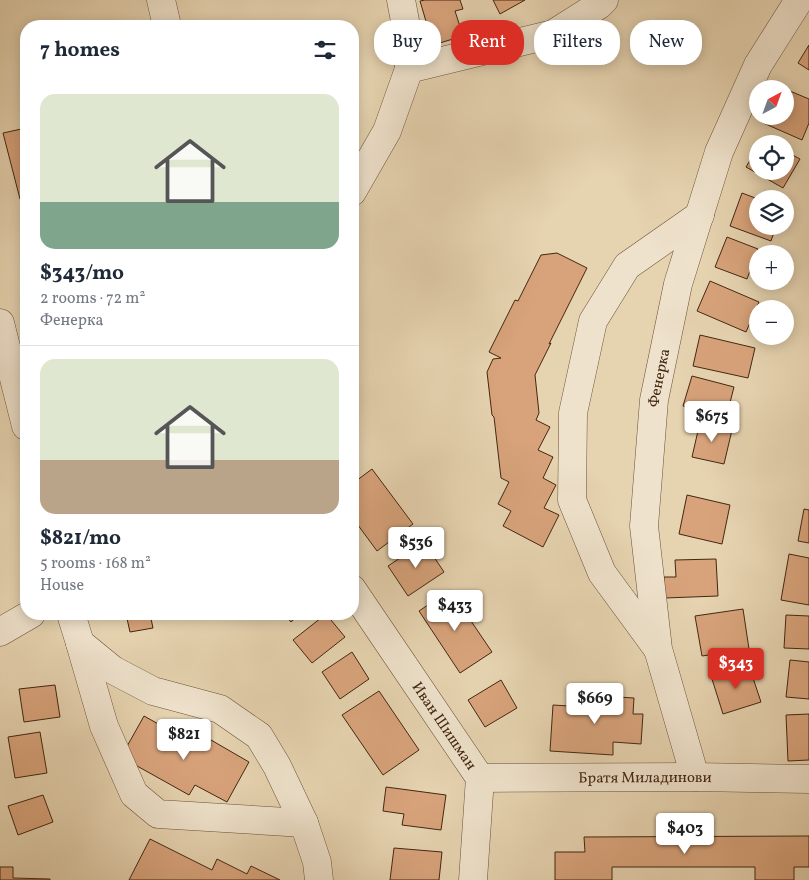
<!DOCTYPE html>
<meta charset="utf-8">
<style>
:root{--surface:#fff;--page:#f6f6f7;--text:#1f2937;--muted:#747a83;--line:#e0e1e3;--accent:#d93025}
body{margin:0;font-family:Vollkorn,serif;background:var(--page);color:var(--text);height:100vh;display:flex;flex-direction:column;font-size:19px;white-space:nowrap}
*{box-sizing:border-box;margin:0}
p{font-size:16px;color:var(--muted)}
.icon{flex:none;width:28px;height:28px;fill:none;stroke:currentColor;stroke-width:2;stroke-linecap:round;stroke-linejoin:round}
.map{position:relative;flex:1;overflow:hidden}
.drawer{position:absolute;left:20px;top:20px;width:339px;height:600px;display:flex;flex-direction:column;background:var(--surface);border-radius:20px;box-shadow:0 2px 12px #0003}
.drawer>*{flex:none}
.hud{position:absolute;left:374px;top:20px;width:360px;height:45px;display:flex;gap:10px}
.needle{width:32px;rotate:41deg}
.controls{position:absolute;left:749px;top:80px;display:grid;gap:10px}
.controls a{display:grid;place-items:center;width:45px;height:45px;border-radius:50%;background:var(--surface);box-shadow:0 2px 12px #0003;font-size:25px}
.price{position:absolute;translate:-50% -42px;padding:0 11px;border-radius:5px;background:#fff;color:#222;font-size:16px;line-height:32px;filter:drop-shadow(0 1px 2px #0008)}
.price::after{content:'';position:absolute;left:50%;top:30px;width:15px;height:11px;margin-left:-8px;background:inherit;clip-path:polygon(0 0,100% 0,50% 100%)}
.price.active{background:var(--accent);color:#fff}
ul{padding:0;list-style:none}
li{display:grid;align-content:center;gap:10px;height:265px;padding:0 20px}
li+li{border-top:1px solid var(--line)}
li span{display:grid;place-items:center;height:155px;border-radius:15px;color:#555}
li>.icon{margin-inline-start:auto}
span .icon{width:90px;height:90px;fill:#fffc;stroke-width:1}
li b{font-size:21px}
h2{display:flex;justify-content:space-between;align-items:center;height:60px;padding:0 20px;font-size:21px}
.pill{padding:0 18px;border-radius:20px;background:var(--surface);box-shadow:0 2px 12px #0003;font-size:18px;line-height:45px}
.pill.active{background:var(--accent);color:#fff}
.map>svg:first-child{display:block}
.building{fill:#d8a37b;stroke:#432711}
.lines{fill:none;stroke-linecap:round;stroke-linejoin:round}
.minor-casing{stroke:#6c5239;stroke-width:29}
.minor{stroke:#efe2cc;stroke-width:28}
.labels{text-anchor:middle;stroke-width:4.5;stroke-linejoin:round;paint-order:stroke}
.street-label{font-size:15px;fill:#432711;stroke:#efe2cc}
</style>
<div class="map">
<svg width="809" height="880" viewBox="0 0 809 880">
<rect width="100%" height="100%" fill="#e6d3b0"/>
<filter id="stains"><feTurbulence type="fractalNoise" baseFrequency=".004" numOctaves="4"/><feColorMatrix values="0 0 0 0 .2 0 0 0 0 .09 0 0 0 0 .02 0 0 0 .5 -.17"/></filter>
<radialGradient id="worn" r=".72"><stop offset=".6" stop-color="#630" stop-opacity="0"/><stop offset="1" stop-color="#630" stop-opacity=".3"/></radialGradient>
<!-- building -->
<g class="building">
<path d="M425 0H460L463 9 455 11 463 36 433 45 420 1Z"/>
<path d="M493 0H525L500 14Z"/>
<path d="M809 45V70L798 63Z"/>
<path d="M785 89 809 99V123L802 140 761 122 763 116H785Z"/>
<path d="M26 128V198L20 199 3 133Z"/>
<path d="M763 138 773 144H759Z"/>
<path d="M758 147V171H785V151L800 159 783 188 746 167Z"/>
<path d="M742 193 758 199V226H776L771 241 730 226Z"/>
<path d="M727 237 758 249 747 279 715 267Z"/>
<path d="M557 253 587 268 549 344 551 343 535 375 539 413 536 420 550 427 538 450 553 457 543 478 556 485 544 508 559 515 543 547 503 526 511 511 498 504 509 482 501 478 494 417 492 415 487 372 493 359 501 358 489 352 515 300 518 301 541 255Z"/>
<path d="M710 281 759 302 746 332 697 311Z"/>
<path d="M700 335 755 348 748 378 693 366Z"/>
<path d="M692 376 734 387 726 418 683 406Z"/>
<path d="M700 422 732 430 724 464 692 457Z"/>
<path d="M372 469 413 524 377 551 352 517V484Z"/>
<path d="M687 495 730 505 722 544 679 534Z"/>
<path d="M804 509 809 510V543L798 541Z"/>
<path d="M424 542 444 572 408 596 388 566Z"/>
<path d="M789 554 809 558V605L781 600Z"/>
<path d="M716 559 718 596 665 598 664 577H676L675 560Z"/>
<path d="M450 590 492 652 460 673 419 611Z"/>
<path d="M743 609 749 649 702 656 695 616Z"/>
<path d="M126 614H150L153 628 130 632Z"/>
<path d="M284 614H300L291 622Z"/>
<path d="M326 614 345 637 312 663 293 640Z"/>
<path d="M786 615 809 616V649L784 648Z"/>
<path d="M352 652 369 679 340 699 322 672Z"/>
<path d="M790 660 809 662V699L786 697Z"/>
<path d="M749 666 761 702 723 714 712 679Z"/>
<path d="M501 680 517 708 485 727 468 700Z"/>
<path d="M55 685 60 717 24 722 19 689Z"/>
<path d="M379 691 419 750 383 775 342 715Z"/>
<path d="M570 694 634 698 633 714H643L641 744 613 742V755L550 751 553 705 569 706Z"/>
<path d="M809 714V760L788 761 786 715Z"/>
<path d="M144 716 205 750 211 740 249 762 227 802 195 785 189 795 121 757Z"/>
<path d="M40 732 47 773 15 778 8 737Z"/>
<path d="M386 787 446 795 441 830 402 825 404 814 383 811Z"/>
<path d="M43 795 53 822 18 835 8 806Z"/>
<path d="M809 836V867H794V880H755V867H612V880H555V852H585L584 837Z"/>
<path d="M150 839 212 870 217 859 247 874 251 866 280 880H129Z"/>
<path d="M394 848 442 852 439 880H390Z"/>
<path d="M0 867H13V878L50 879V880H0Z"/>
</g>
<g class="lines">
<defs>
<g id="minor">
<path d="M161 0 167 26"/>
<path d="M401 0 405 21 409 69"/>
<path d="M352 192 387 131 409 69 553 34 599 5 604 0"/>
<path d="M0 323 26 426"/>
<path id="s1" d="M352 589 480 778 473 880"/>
<path d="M71 614 80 643 113 670 153 691 220 709 259 736 277 766 304 823 317 862 319 880"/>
<path d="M0 632 31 614"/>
<path d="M80 643 104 726 134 794 158 814 304 823"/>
<path d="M657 648 602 573 572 500 573 413 593 321 627 266 700 215"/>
<path id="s2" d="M695 777 658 649 644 526 654 400 678 284 719 152 758 65 799 0"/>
<path id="s3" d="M480 778 695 777 809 779"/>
</g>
</defs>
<!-- minor casing -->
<use href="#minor" class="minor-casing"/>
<!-- minor -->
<use href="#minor" class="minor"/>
</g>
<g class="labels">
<!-- street labels -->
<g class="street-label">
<text dy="5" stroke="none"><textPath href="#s2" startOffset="406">Фенерка</textPath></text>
<text dy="5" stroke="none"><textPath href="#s1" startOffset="165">Иван Шишман</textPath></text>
<text dy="5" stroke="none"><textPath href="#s3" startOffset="165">Братя Миладинови</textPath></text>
</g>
</g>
<rect width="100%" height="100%" filter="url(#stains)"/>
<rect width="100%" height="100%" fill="url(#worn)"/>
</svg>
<div class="controls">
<a><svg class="needle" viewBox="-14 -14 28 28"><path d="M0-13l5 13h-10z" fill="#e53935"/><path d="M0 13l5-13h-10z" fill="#747a83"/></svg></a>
<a><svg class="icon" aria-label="locate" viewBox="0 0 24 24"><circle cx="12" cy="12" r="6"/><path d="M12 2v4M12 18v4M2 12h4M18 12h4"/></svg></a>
<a><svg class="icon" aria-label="layers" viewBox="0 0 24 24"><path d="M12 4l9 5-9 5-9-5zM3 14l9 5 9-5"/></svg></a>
<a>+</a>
<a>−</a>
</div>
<b class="price" style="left:712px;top:443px">$675</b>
<b class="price" style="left:416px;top:569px">$536</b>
<b class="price" style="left:455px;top:632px">$433</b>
<b class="price active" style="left:736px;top:690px">$343</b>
<b class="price" style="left:595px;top:725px">$669</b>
<b class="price" style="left:184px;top:761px">$821</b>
<b class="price" style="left:685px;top:855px">$403</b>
<div class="hud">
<a class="pill">Buy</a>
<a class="pill active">Rent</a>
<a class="pill">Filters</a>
<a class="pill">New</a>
</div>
<section class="drawer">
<h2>7 homes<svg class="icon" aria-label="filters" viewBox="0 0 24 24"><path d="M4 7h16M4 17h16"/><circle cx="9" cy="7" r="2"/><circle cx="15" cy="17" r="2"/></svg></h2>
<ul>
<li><span style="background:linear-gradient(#dfe7d0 70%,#7fa58c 0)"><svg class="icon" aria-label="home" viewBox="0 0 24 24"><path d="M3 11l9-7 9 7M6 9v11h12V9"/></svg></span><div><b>$343/mo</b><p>2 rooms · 72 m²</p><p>Фенерка</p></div></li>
<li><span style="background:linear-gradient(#dfe7d0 65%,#b9a48a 0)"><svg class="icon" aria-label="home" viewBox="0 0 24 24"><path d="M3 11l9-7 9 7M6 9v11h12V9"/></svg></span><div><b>$821/mo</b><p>5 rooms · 168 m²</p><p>House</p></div></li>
</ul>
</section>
</div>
